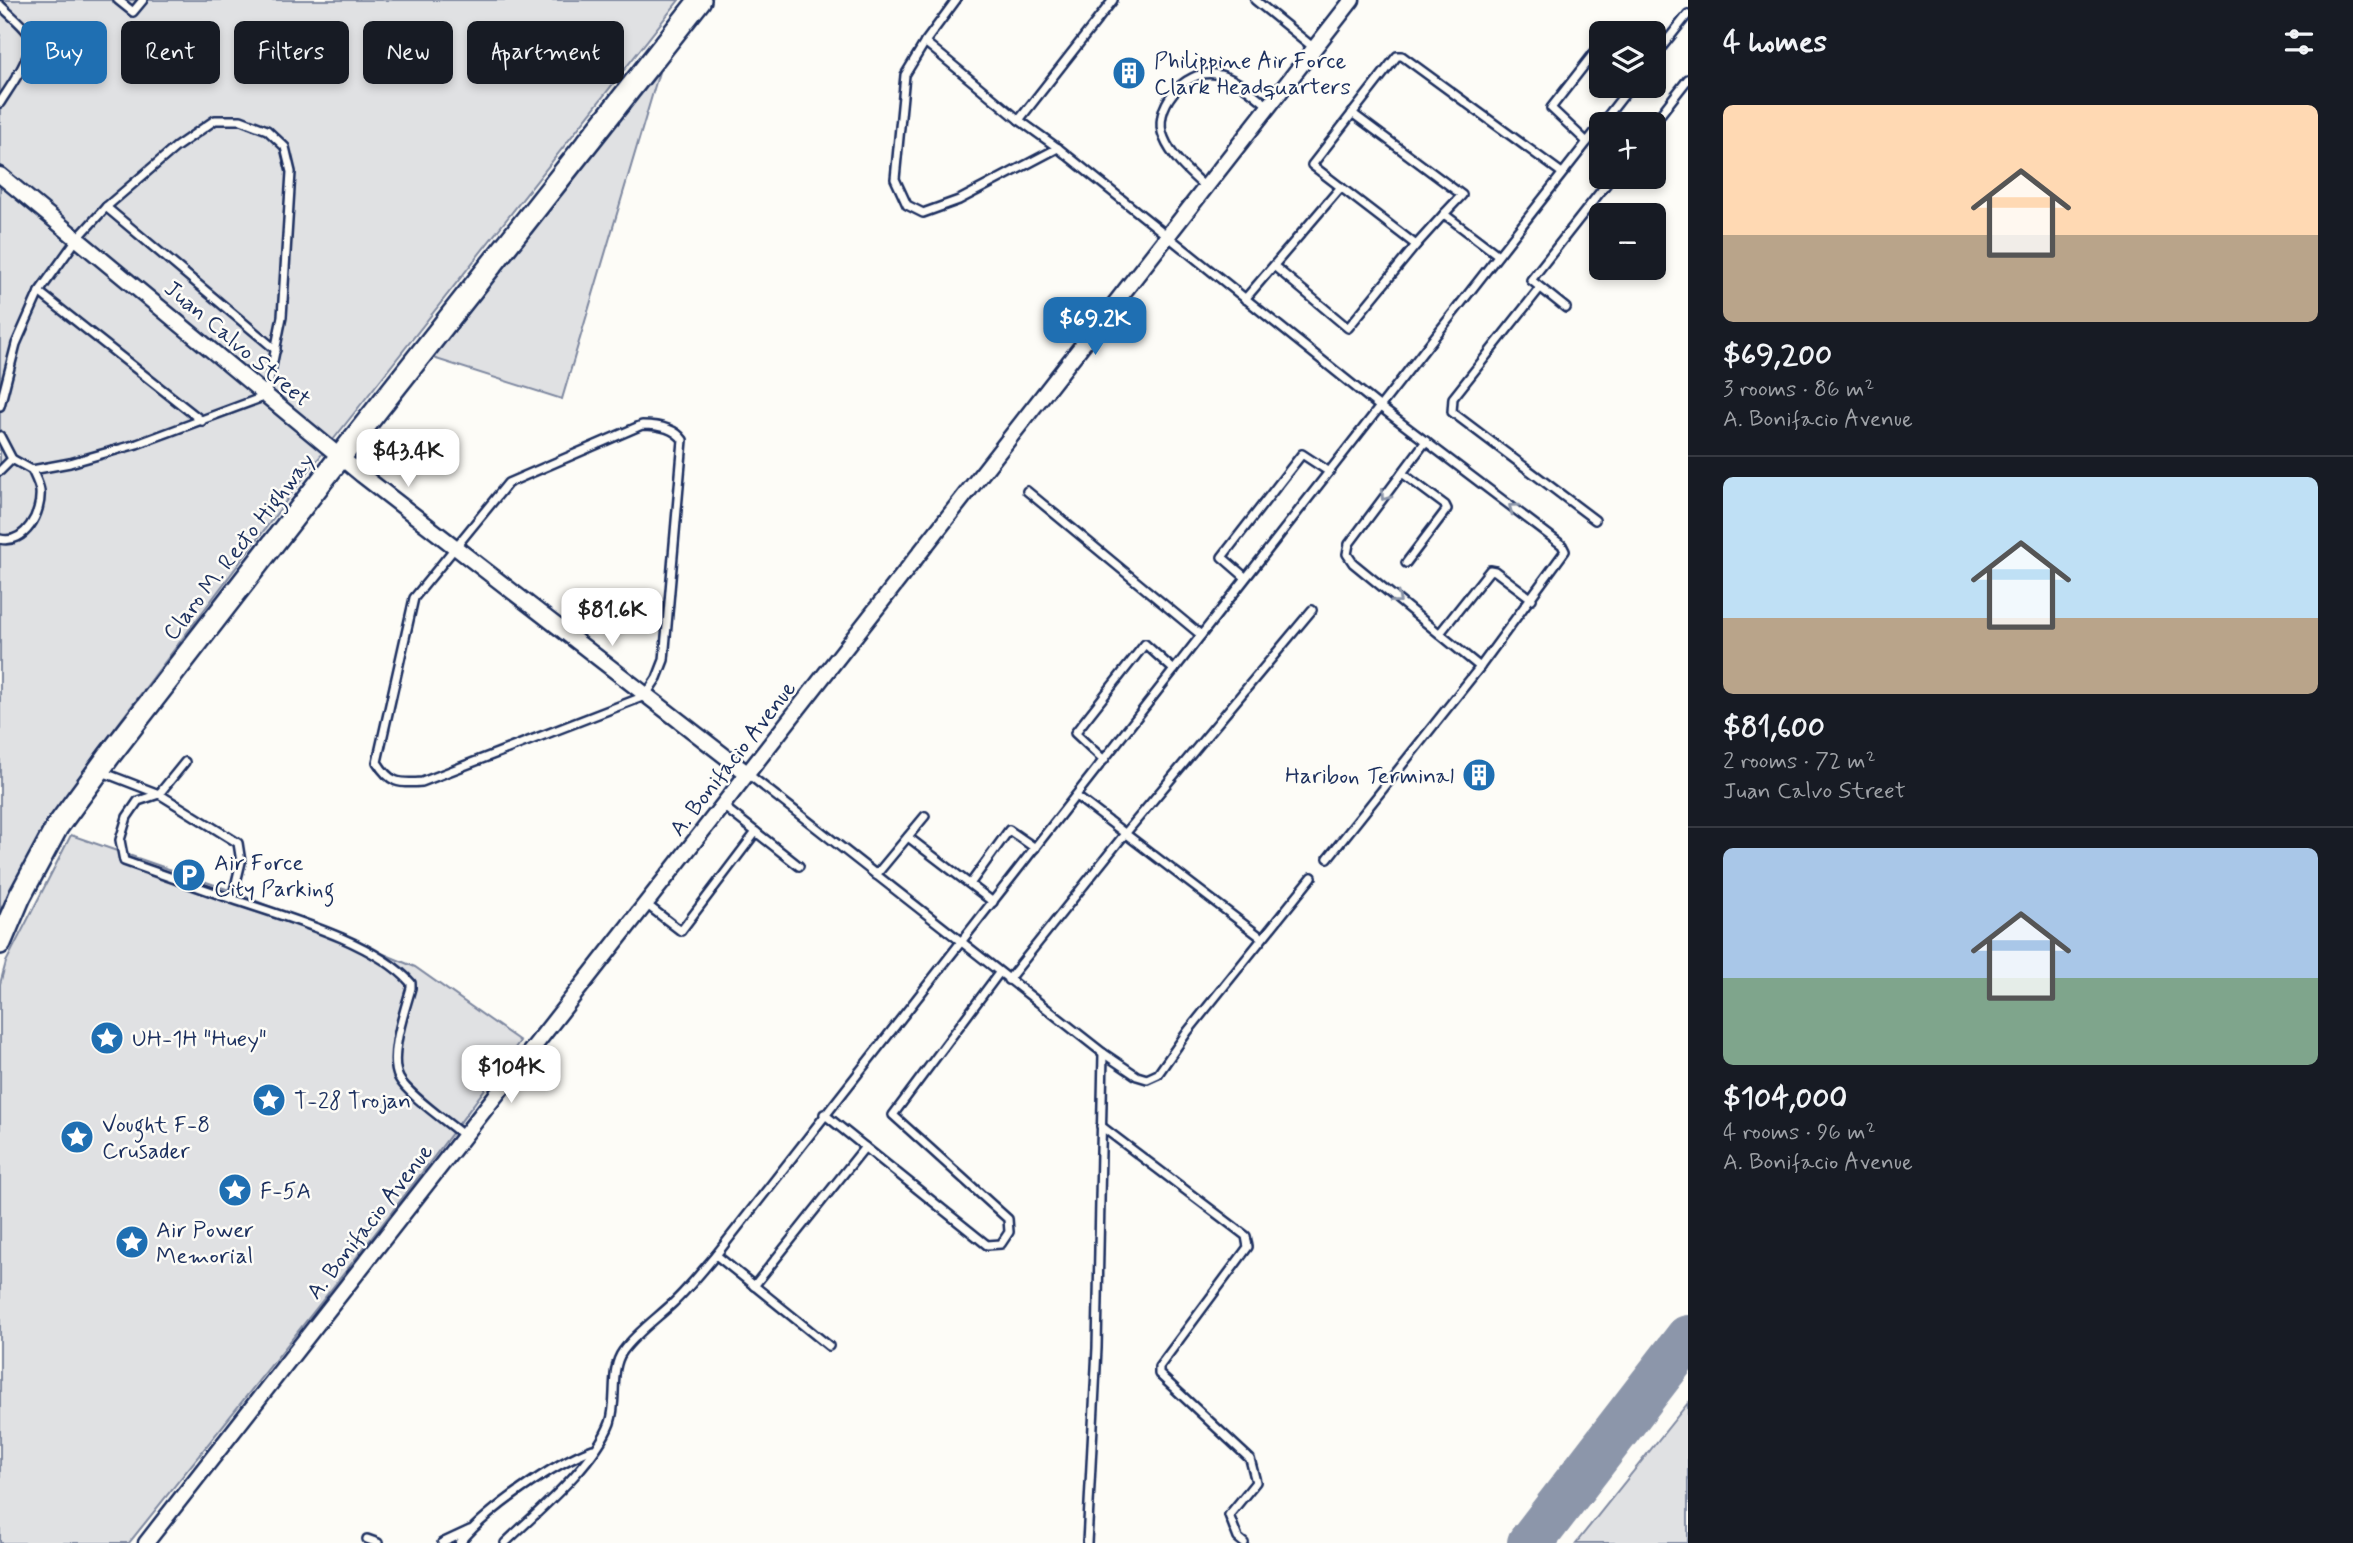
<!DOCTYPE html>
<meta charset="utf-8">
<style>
:root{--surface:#171b24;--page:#242831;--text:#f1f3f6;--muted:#9ea1a6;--line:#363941;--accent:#1f6fb2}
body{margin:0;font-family:Mynerve,sans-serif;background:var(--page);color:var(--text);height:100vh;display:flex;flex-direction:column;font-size:26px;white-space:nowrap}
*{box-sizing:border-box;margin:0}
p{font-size:23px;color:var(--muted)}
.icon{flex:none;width:38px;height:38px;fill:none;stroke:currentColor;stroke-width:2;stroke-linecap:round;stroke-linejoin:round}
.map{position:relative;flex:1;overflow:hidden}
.sheet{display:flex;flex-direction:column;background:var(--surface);width:665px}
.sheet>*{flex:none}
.guide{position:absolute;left:21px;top:21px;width:665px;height:63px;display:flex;gap:14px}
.fabs{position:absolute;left:1589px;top:21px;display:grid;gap:14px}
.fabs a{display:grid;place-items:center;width:77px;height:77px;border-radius:10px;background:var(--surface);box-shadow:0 4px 10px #0003;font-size:35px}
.price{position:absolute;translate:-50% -60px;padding:0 16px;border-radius:14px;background:#fff;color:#222;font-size:23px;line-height:46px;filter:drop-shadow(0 2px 4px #0008)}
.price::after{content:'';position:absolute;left:50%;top:42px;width:21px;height:16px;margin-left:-10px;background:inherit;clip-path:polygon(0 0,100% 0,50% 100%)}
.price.active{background:var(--accent);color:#fff}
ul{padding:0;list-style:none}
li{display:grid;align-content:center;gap:14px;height:371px;padding:0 35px}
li+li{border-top:2px solid var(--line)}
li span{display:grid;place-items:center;height:217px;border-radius:10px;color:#555}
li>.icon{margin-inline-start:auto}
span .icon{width:126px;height:126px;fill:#fffc;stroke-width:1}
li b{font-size:30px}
h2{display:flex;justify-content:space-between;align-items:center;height:84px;padding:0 35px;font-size:30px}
.pill{padding:0 24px;border-radius:10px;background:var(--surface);box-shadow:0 4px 10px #0003;font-size:24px;line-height:63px}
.pill.active{background:var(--accent);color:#fff}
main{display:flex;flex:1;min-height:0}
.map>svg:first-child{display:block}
.green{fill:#e0e1e3;stroke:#7e88a0;stroke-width:2}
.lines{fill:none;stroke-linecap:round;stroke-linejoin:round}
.taxiway{stroke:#8c96aa;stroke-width:46}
.service-casing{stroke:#1b2f5e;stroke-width:12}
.minor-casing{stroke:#1b2f5e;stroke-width:19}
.secondary-casing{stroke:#1b2f5e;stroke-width:26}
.service{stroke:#fdfcf7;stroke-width:7}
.minor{stroke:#fdfcf7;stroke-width:14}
.secondary{stroke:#fdfcf7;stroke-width:21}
.oneway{stroke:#8c96aa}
.labels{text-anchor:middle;stroke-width:5;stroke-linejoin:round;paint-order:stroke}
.poi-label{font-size:23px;fill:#1b2f5e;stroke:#fdfcf7;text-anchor:start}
.street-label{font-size:23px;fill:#1b2f5e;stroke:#fdfcf7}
</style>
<main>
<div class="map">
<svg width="1688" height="1543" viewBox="0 0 1688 1543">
<rect width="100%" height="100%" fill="#fdfcf7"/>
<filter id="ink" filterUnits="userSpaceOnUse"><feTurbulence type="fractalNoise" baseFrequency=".0143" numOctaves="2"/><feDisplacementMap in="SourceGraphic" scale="14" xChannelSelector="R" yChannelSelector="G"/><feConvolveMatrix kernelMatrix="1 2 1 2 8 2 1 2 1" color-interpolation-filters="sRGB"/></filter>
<g filter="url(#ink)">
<!-- green -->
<g class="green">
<path d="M0 0H679L311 468 91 760 54 814 24 865 0 915Z"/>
<path d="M659 72 562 399 433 358Z"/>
<path d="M71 835 235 892 415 967 520 1041C396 1213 261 1377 129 1543H0V984L6 962Z"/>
<path d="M1688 1403V1543H1576Z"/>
</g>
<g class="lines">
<!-- taxiway -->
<path class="taxiway" d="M1530 1543 1688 1338"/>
<defs>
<g id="service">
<path d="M118 0 133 12 143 0"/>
<path d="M956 0 925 42 905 75 895 179 907 205 923 213 959 200 1058 148"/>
<path d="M1255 0 1314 48"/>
<path d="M0 5C9 14 21 23 28 33 39 49 9 88 0 103"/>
<path d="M925 42 1019 120 1058 148 1379 406 1562 545 1565 551 1480 667 1328 858"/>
<path d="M1654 57 1688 14"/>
<path d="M1352 113 1462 195 1444 214"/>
<path d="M1019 120 1113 0"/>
<path d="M1653 124 1688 79"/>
<path d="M1587 142 1551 108 1601 44"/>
<path d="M1205 187C1190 173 1172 158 1164 138 1151 109 1184 69 1215 74 1236 77 1253 94 1270 107"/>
<path d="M106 207 276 350"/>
<path d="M1498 255 1444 214 1416 245 1312 165 1397 56H1402L1562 173"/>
<path d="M1274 266 1348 328 1416 245"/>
<path d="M1540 288 1453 398 1452 412 1595 520"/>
<path d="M39 292 202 421"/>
<path d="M1245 299 1341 187"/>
<path d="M1566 308 1531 280 1612 177"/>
<path d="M0 406 16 344 39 292 77 239 106 207 176 147 215 120H241L267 130 285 147 291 172 282 317 266 396 137 444 70 463 32 470 12 459 0 436"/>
<path d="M642 425C657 425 674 427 683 440L664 660 657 678 645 696 422 782C398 784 390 783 377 762L414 598 508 483Z"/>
<path d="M1426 441 1349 544 1347 554 1353 563 1480 667"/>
<path d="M0 471 12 459"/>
<path d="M1402 473 1445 505 1447 509 1406 563"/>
<path d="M1027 491 1201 635"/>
<path d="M0 539C25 545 42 513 40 491 39 484 35 477 32 470"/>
<path d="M1245 577 1222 557 1302 454 1328 471"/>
<path d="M1440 633 1490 570 1495 571 1532 599"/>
<path d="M1104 760 1075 733 1145 644 1174 670"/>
<path d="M102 772 159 794 238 843 241 862 232 899 124 861 120 840 127 817 138 801 159 794 185 762"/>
<path d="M748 774 1103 1053 1137 1076 1147 1079 1158 1074 1188 1031 1312 877"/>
<path d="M1076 796 1262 938"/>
<path d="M723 806 799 866"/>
<path d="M908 837 993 902"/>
<path d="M876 875 925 816"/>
<path d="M970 884 1009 830 1035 848"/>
<path d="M232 899C285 917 374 941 411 983V988C405 1010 388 1057 399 1078 407 1094 449 1123 464 1136"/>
<path d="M646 904 681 931 756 832"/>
<path d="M1008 980 1124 835 1312 610"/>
<path d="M824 1114 987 1245 1001 1244 1009 1232 1008 1219 893 1115 999 973"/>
<path d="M1101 1126 1246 1236 1248 1247 1159 1367V1374L1250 1459 1256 1482 1229 1515 1238 1538 1244 1543"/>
<path d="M716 1255 829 1346"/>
<path d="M754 1286 865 1147"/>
<path d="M367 1539 378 1543"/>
<path d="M442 1543 470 1530"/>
<path d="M460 1543C485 1511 554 1463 593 1449"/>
<path d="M505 1543C537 1512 594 1465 610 1423 618 1401 609 1370 623 1351 636 1333 657 1318 673 1303 689 1288 702 1271 716 1255L1631 86"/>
<path d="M1087 1543 1097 1348 1103 1053"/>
</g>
<g id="minor">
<path d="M0 175 362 475 748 774"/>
<path d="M146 1543 1352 0"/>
</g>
<path id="secondary" d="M0 943 20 896 57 827 109 756 358 434 700 0"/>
</defs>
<!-- service casing -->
<use href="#service" class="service-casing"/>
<!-- minor casing -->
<use href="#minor" class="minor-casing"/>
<!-- secondary casing -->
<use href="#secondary" class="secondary-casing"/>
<!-- service -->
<use href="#service" class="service"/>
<!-- minor -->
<use href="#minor" class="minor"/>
<!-- secondary -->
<use href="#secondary" class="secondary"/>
</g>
<!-- one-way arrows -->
<defs><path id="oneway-chevron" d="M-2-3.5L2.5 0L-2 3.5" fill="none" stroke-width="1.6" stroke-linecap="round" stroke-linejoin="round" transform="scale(1.75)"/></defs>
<g class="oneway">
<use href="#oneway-chevron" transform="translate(1385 496) rotate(127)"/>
<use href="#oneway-chevron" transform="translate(1513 508) rotate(-143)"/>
<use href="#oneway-chevron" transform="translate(1397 599) rotate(38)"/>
</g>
</g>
<!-- icons -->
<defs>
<symbol id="building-disc" viewBox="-11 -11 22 22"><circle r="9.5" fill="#1f6fb2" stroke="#fdfcf7"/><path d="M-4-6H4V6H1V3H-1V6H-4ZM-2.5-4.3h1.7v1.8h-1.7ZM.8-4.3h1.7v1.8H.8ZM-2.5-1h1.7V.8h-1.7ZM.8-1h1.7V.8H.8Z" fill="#fff"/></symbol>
<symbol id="parking-disc" viewBox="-11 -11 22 22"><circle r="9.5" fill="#1f6fb2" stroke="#fdfcf7"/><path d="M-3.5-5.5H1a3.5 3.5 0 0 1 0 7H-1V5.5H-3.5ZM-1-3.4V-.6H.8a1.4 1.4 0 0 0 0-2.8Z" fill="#fff"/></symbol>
<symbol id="sight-disc" viewBox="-11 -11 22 22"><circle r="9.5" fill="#1f6fb2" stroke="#fdfcf7"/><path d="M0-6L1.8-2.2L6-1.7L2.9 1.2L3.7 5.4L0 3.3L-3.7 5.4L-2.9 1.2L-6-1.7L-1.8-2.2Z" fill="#fff"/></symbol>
</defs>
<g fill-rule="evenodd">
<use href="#building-disc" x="1110" y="54" width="38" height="38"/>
<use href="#building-disc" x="1460" y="756" width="38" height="38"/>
<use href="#parking-disc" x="170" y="856" width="38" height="38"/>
<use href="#sight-disc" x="88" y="1019" width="38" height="38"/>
<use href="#sight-disc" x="250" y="1081" width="38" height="38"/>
<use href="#sight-disc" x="58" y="1118" width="38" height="38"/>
<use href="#sight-disc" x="216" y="1171" width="38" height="38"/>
<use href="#sight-disc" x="113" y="1223" width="38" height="38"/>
</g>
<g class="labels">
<!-- poi labels -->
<g class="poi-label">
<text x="1154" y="68">Philippine Air Force<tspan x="1154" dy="26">Clark Headquarters</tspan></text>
<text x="1454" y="783" text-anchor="end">Haribon Terminal</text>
<text x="214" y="870">Air Force<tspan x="214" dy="26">City Parking</tspan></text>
<text x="132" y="1046">UH-1H "Huey"</text>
<text x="294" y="1108">T-28 Trojan</text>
<text x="102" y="1132">Vought F-8<tspan x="102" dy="26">Crusader</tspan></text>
<text x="260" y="1198">F-5A</text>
<text x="156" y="1237">Air Power<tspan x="156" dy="26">Memorial</tspan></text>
</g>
<!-- street labels -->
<g class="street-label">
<text transform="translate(238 343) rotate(40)" y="8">Juan Calvo Street</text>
<text transform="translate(238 546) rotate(-52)" y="8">Claro M. Recto Highway</text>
<text transform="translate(732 758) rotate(-52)" y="8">A. Bonifacio Avenue</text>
<text transform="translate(369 1221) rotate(-52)" y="8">A. Bonifacio Avenue</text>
</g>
</g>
</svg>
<div class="fabs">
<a><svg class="icon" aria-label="layers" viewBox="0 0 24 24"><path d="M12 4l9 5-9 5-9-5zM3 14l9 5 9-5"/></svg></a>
<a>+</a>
<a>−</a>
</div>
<b class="price active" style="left:1095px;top:357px">$69.2K</b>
<b class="price" style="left:408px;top:489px">$43.4K</b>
<b class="price" style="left:612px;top:648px">$81.6K</b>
<b class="price" style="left:511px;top:1105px">$104K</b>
<div class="guide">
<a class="pill active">Buy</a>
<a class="pill">Rent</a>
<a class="pill">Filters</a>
<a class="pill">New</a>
<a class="pill">Apartment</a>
</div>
</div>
<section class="sheet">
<h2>4 homes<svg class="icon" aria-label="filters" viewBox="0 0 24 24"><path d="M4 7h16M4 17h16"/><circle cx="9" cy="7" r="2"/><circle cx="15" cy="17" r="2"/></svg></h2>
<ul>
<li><span style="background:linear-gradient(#ffd9b3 60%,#b9a48a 0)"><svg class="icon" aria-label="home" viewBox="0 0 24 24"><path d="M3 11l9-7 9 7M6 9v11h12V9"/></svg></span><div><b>$69,200</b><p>3 rooms · 86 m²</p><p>A. Bonifacio Avenue</p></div></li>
<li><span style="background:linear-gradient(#bfe0f5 65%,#b9a48a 0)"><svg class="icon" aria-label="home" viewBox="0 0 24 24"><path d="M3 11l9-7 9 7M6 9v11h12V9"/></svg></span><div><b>$81,600</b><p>2 rooms · 72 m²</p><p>Juan Calvo Street</p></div></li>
<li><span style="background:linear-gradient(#a9c7e8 60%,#7fa58c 0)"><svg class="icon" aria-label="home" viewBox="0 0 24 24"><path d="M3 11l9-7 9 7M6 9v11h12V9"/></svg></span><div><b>$104,000</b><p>4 rooms · 96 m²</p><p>A. Bonifacio Avenue</p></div></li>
</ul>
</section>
</main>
